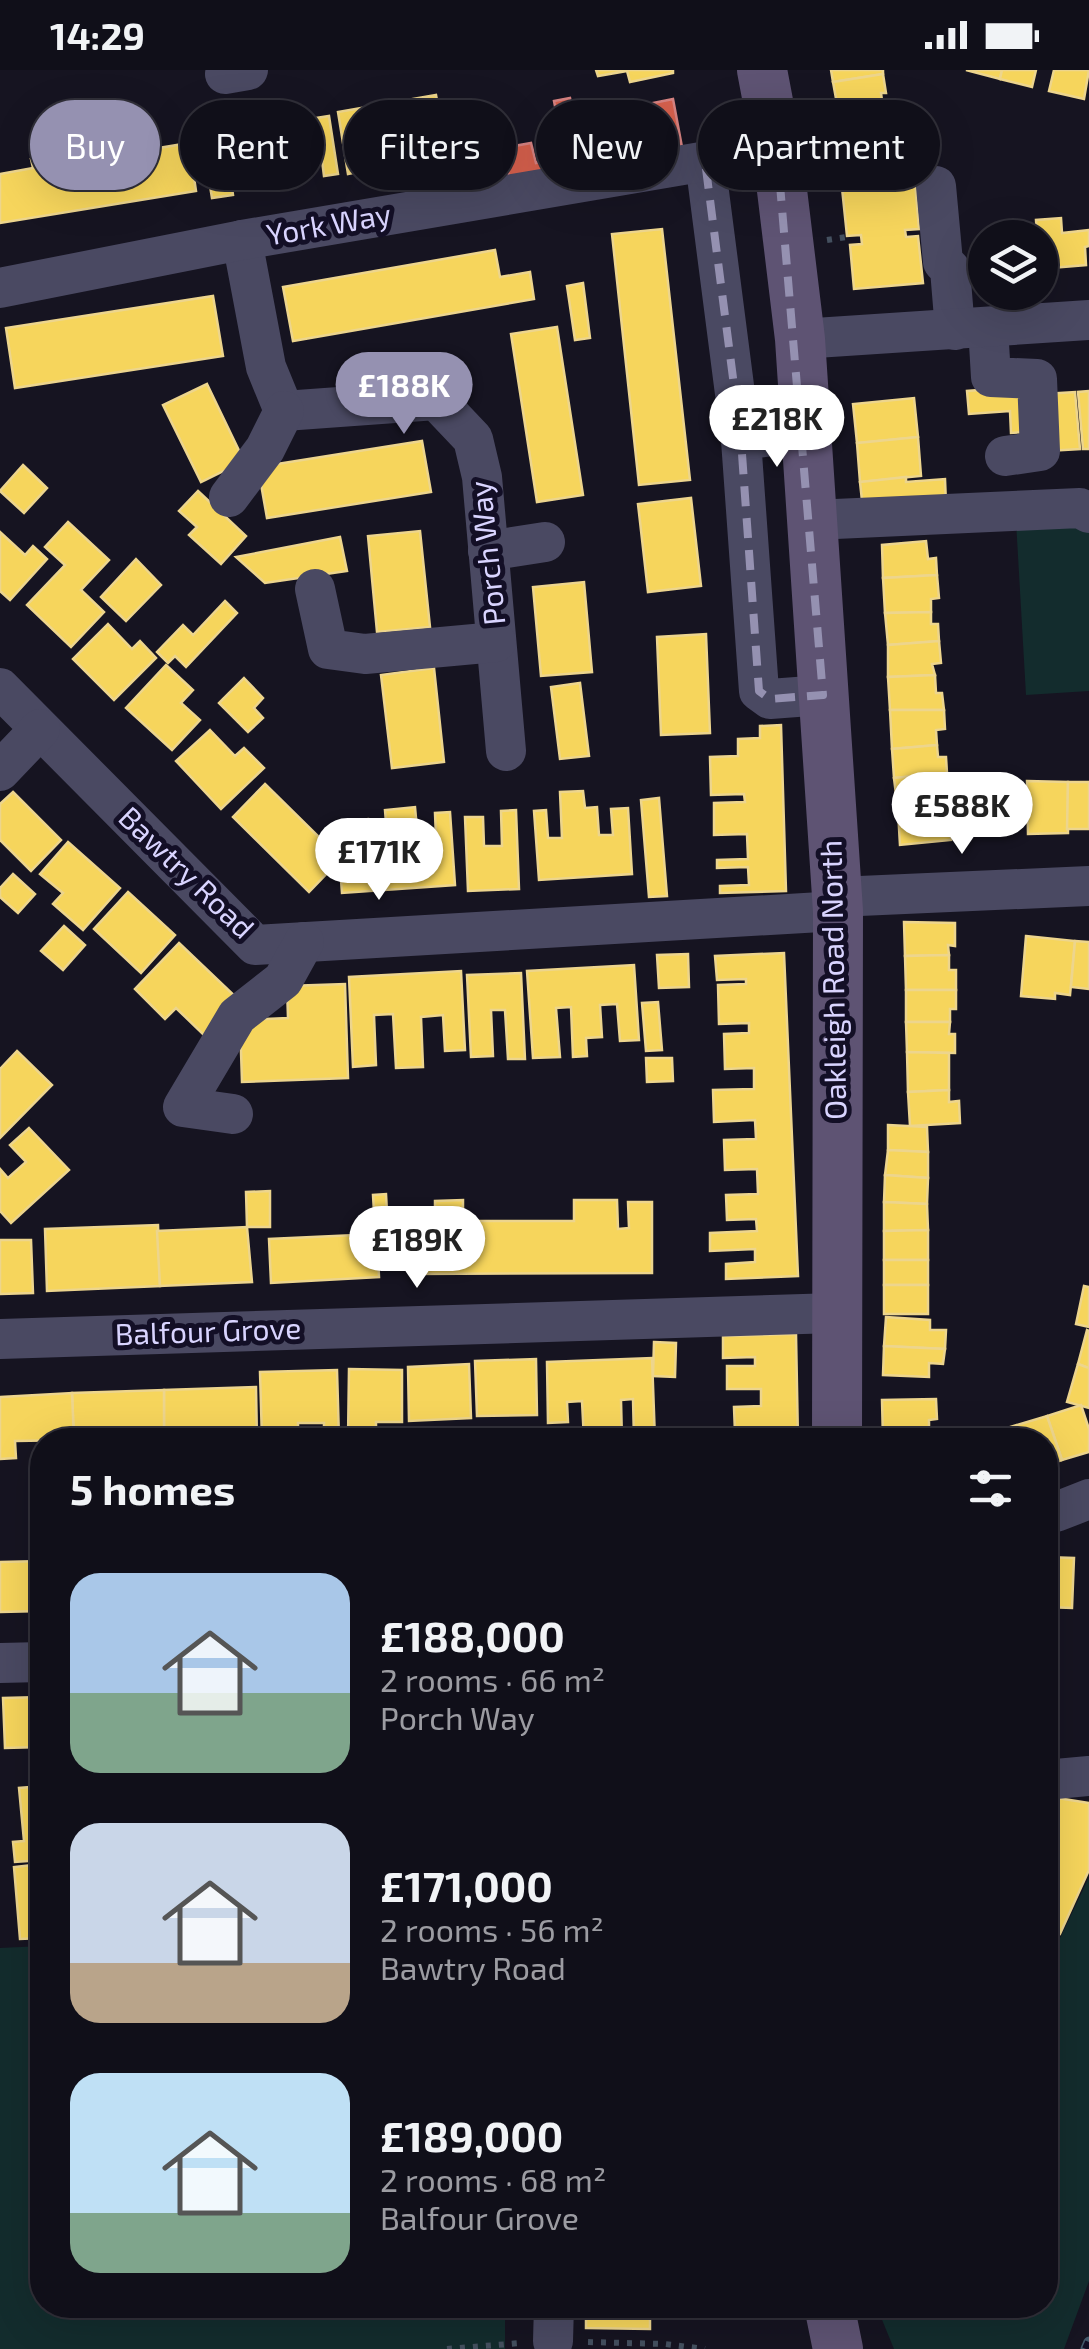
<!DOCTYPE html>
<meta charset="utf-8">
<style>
:root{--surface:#100f19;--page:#191822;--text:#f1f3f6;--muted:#9c9ca2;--line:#302f38;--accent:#9591b1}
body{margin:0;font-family:"Exo 2",sans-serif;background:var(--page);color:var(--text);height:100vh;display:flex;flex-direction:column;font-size:38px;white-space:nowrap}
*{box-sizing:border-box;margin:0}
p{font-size:32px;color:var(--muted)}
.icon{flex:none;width:55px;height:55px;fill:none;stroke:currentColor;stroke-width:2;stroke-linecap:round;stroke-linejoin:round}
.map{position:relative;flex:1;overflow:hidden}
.side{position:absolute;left:30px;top:1358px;width:1028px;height:890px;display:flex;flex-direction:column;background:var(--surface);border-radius:40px;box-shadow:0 10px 40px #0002,0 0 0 2px var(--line)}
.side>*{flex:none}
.guide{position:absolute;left:30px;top:30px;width:1030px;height:90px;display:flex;gap:20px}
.buttons{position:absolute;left:968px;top:150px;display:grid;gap:20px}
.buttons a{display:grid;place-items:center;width:90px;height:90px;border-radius:50%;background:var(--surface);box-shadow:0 10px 40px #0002,0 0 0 2px var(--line);font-size:50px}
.price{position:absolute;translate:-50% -85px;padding:0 22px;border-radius:35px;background:#fff;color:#222;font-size:32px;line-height:65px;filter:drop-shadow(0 2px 5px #0008)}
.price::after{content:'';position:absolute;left:50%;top:60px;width:30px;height:22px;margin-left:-15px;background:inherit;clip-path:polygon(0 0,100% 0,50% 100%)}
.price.current{background:var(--accent);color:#fff}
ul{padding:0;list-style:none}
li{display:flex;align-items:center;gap:30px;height:250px;padding:0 40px}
li span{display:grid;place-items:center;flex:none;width:280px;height:200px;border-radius:30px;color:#555}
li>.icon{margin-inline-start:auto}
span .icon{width:120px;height:120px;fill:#fffc;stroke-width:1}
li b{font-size:42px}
h2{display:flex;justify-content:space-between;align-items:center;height:120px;padding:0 40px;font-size:42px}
.pill{padding:0 35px;border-radius:45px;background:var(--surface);box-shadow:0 10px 40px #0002,0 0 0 2px var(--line);font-size:35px;line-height:90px}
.pill.current{background:var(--accent);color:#fff}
.status{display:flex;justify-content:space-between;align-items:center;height:70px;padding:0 50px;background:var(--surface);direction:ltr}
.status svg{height:28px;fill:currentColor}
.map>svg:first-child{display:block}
.green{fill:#132c2d}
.homes{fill:#f6d55c;stroke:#edd58d;stroke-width:2.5}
.shops{fill:#d6604d;stroke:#d78382;stroke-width:2.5}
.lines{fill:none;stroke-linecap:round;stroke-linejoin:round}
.path{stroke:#44505f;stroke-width:6;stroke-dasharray:5 8;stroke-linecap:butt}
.minor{stroke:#4a4962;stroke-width:40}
.major{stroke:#5e5373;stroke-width:50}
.rail-casing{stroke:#43596b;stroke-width:11}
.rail{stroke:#130f26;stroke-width:8;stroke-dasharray:22;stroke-linecap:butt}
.marked{fill:none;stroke:#9591b1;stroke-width:8;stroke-dasharray:20 12;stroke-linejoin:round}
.labels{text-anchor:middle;stroke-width:10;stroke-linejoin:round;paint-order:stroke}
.street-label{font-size:30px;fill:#d9d4ff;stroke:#130f26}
</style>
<div class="status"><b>14:29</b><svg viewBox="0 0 49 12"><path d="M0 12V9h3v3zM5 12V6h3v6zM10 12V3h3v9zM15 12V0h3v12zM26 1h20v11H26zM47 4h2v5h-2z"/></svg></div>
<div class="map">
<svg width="1089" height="2279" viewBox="0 0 1089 2279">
<rect width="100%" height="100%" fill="#161421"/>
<!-- green -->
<g class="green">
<path d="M1016 451H1068L1089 463V621L1026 625Z"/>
<path d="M1089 1807V2211L1064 2279H894L876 2235H1045V1900Z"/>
<path d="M42 1876V2235H505V2279H0V1878Z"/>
</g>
<!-- homes -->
<g class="homes">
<path d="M596 0H673V3L630 12 627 1 598 6Z"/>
<path d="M831 0H883V4L833 12Z"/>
<path d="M966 0H1002L1000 9Z"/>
<path d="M1002 0H1036L1032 17 1000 9Z"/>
<path d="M1054 0H1089L1084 29 1049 21Z"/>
<path d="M883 4 886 23H881L883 38 839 45 833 12Z"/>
<path d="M436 25 447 85 430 88 427 70 409 73 412 90 398 93 395 76 360 82 363 101 348 104 338 42Z"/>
<path d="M883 38 884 49 892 48 896 69 844 77 839 45Z"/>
<path d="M329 46 338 104 324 106 322 90 291 95 294 114 260 120 257 99 230 103 233 125 212 128 202 66Z"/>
<path d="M896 69 898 90 892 91 894 104 849 111 844 77Z"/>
<path d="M189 73 196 121 0 153V104L33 98 31 89 114 75 116 85Z"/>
<path d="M915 112 919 159 905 160 906 167 918 166 923 213 854 219 850 175 862 174 861 165 847 166 842 118Z"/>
<path d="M1061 148 1062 163 1089 160V176L1085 177 1086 195 1040 199V168L1029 165H1037L1036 150Z"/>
<path d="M662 159 690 410 639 415 612 164Z"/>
<path d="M495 180 500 207 530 202 534 229 293 271 283 217Z"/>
<path d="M583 213 590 268 575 270 567 216Z"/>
<path d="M213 226 223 286 15 318 6 258Z"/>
<path d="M557 257 583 425 537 432 511 264Z"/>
<path d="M207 314 244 391 201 412 163 335Z"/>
<path d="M1030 316 1034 361 1011 363 1010 341 969 344 967 321Z"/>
<path d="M1089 321V379H1083L1078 322Z"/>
<path d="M1075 322 1080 379 1048 381 1044 324Z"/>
<path d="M914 328 918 367 857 373 853 334Z"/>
<path d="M918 367 921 406 860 412 857 373Z"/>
<path d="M422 371 431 422 267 448 258 397Z"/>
<path d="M23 395 47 418 24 443 0 421Z"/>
<path d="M906 407V412L945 409 946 433 863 440 860 412Z"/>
<path d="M198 421 246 466 221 494 189 465 197 457 179 441Z"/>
<path d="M691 428 701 516 648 522 638 434Z"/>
<path d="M68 452 109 490 81 520 104 542 71 577 27 535 65 495 45 477Z"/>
<path d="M420 461 430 557 377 562 368 466Z"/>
<path d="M0 462 25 485 33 476 47 489 10 530 0 521Z"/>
<path d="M340 467 347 501 265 513 236 487Z"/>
<path d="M926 471 928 489 936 488 937 505 883 508 882 475Z"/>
<path d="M136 489 161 515 126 551 101 527Z"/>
<path d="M937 505 939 528 931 529V542L885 543 883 508Z"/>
<path d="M584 512 592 602 541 606 533 517Z"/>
<path d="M225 531 237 543 186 597 175 586 168 593 157 582 183 555 193 565Z"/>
<path d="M931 542V554H938L939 571 888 575 885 543Z"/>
<path d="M108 554 132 579 140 571 156 588 114 630 73 589Z"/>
<path d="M706 564 710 663 661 665 657 567Z"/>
<path d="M939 571 941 593 932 594 935 605 888 607V575Z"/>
<path d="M166 595 193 620 181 633 200 650 172 680 126 638Z"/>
<path d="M434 598 444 692 392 698 381 605Z"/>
<path d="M935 605 936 623H942L944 640H890L888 607Z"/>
<path d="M244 608 263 628 254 638 263 648 248 662 219 633Z"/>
<path d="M580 613 589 686 560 689 551 617Z"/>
<path d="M890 640H944L945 659 936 660 937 675 892 679Z"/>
<path d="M781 655 786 821 720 823V816L749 815 748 797 717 798V790L748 789 747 764 714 765V733L745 732 744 724 711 725 710 687 738 686V669L760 668V656Z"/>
<path d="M210 660 235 686 244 678 264 698 221 739 176 691Z"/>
<path d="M937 675 938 687H946L947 703 894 708 892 679Z"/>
<path d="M947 703 949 725 941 726V737L898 741 894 708Z"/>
<path d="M1027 711 1068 712V763L1028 764Z"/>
<path d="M1068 712H1089V759H1067Z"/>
<path d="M265 714 325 773 319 779 335 795 309 822 233 747Z"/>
<path d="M583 721 585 738 597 737 599 765H613L611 739 628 738 632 804 539 810 534 741 546 740 548 768H562L560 722Z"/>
<path d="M13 722 61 770 31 801 0 770V734Z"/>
<path d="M659 728 667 826 649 827 641 730Z"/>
<path d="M415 737 418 770 436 769 435 743 450 742 455 815 342 823 338 771 348 770 347 751 368 749 371 780 388 779 385 740Z"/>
<path d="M941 737 943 751 949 750 951 770 900 775 898 741Z"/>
<path d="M516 740 519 819 468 821 465 747H483L484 776H502L501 741Z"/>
<path d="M68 772 120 818 83 860 53 834 63 823 40 804Z"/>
<path d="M13 804 35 824 18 843 0 827V818Z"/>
<path d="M128 822 175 865 141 903 94 859Z"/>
<path d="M904 852 955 853V876L948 875 949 885 905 886Z"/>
<path d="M64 856 85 875 63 900 41 881Z"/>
<path d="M1026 866 1075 871 1070 925 1055 923V929L1021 926Z"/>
<path d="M1075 871 1089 872V919L1071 917Z"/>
<path d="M179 873 240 931 206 967 176 938 165 949 135 919Z"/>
<path d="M784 883 798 1206 726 1209V1194L755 1192V1179L710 1181V1163L757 1161 756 1149 727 1150 726 1125 758 1124 757 1099 725 1100 724 1070 756 1069 755 1050 714 1052 713 1020 754 1019V998L725 999 724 964 749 963V953L719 954 718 915 746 914V909L717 910 715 886Z"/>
<path d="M688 884 689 917 659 918 657 885Z"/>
<path d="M949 885V900H956V920H906L905 886Z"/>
<path d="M634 895 639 970 620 971 617 934 600 935 602 967 586 968 587 986 573 987 571 937 556 938 560 987 533 988 527 901Z"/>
<path d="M461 901 465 980 445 981 443 945 421 947 423 997 396 998 393 944 374 945 376 995 353 997 349 907Z"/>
<path d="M521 903 525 989H508L505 940H491L493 986 471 987 467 905Z"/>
<path d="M345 914 348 1008 242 1012 240 950 288 948 287 916Z"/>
<path d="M906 920H956V939H950V952H906Z"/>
<path d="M658 932 662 980 646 981 642 933Z"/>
<path d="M906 952H950L949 964H955V983L907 982Z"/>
<path d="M17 981 52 1015 0 1068V999Z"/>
<path d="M907 982 949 983V1020L908 1022Z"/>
<path d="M646 988H672L673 1011 647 1012Z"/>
<path d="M949 1020V1032L959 1031 960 1053 910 1056 908 1022Z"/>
<path d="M888 1055 927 1057 928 1082 888 1080Z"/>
<path d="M29 1058 69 1100 11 1153 0 1141V1099L8 1108 26 1092 10 1075Z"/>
<path d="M888 1080 928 1082V1108L885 1105Z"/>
<path d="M885 1105 928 1108 927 1134 884 1132Z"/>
<path d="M270 1121V1157H247L246 1122Z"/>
<path d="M386 1124 388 1160H375L373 1125Z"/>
<path d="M463 1130V1151H574V1130H617L618 1159 629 1158 628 1132H652V1203L411 1204 410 1139H417V1163H435V1131Z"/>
<path d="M884 1132 927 1134 928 1160 884 1161Z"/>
<path d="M158 1155 160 1216 47 1221 45 1159Z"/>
<path d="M247 1157 252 1212 160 1216 157 1161Z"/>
<path d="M928 1160V1190H884V1161Z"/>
<path d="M377 1164 379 1207 271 1213 269 1169Z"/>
<path d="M0 1170H31L33 1223 0 1224Z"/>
<rect x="884" y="1190" width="44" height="25"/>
<rect x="884" y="1215" width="44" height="29"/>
<path d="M1084 1216 1089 1217V1257L1076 1254Z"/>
<path d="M886 1247 930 1250V1260H946L945 1279 884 1276Z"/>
<path d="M1087 1260 1089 1261V1298L1078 1294Z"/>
<path d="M796 1264 798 1370H764V1362L735 1363 734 1337 761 1336V1319H727V1296H755V1287L723 1288V1266Z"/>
<path d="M654 1272 676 1273 675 1307 653 1306Z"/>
<path d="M884 1276 945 1279 943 1294 929 1293V1307L883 1305Z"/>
<path d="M652 1288 655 1370H634L633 1329 621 1330 622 1370H584L582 1331 567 1332 568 1352 548 1353 547 1292Z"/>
<path d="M536 1289 537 1345 477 1346 475 1291Z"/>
<path d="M469 1294 471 1348 409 1351 408 1297Z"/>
<path d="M1078 1294 1089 1298V1338L1067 1332Z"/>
<path d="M349 1299 402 1300V1352H376V1370H348Z"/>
<path d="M337 1300 339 1368H324V1353H298V1370H262L260 1302Z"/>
<path d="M256 1317 257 1370H231V1361H218V1370H164V1320Z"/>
<path d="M164 1320V1370H142V1363H93V1370H74L72 1323Z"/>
<path d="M72 1323 74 1370 15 1371 16 1388 0 1389V1327Z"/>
<path d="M936 1329 937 1349 929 1350V1370H883L882 1330Z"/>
<path d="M1081 1335 1089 1359V1382L1062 1390 1047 1346Z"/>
<path d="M1047 1346 1062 1390 1045 1396V1370H1014L1010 1357Z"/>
<path d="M1045 1487 1074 1488 1072 1538 1045 1537Z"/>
<path d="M42 1491V1541L0 1542V1492Z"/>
<path d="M1045 1608H1056L1053 1657H1049L1048 1673H1045Z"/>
<path d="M42 1627V1677L5 1678 3 1628Z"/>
<path d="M42 1716V1790L15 1792 13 1772 24 1771 19 1718Z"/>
<path d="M1045 1726 1089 1733V1800L1060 1864 1045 1858Z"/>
<path d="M42 1794V1868L20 1869 14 1797Z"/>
<path d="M586 2235H650V2259L586 2258Z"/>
</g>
<!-- shops -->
<path class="shops" d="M570 28 574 49 673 29 682 77 510 111 503 78 531 73 536 93 565 87 554 31Z"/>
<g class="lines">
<!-- path -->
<g class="path">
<path d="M827 170 846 167"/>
<path d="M588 2272 665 2274 705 2279"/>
<path d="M447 2279 521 2273"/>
</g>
<!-- minor -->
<g class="minor">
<path d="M225 4 248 0"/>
<path d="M705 91 741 370 759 621 770 629 823 625"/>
<path d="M936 116 943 192 950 199 955 260"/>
<path d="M242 170 266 297 284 341 436 330 473 369 482 407 506 681"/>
<path d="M0 218 242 170 777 79"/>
<path d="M988 257 991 307 1037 309 1040 381 1005 386"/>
<path d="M800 269 1089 250"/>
<path d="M741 370 805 362"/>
<path d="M229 427 265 379 284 341"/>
<path d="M813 450 1080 438 1089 443"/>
<path d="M488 481 545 472"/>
<path d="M315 519 328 579 365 584 496 572"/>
<path d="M0 618 255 875 838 841"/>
<path d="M0 701 40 659"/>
<path d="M837 827 1089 816"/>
<path d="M233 1044 183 1037 237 946 283 910 304 872"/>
<path d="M0 1269 836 1243"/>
<path d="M1045 1442H1056L1089 1429"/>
<path d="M0 1593 42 1592"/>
<path d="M1045 1710 1089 1706"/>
<path d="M553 2271 554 2235"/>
</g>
<!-- major -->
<g class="major">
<path d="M762 0 777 79 800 269 838 841 837 1370"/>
<path d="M829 2235 838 2279"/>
</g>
<defs>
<path id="rail" d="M1086 2279 1089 2272"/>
</defs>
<!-- rail casing -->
<use href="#rail" class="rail-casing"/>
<!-- rail -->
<use href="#rail" class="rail"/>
</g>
<!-- marked area -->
<path class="marked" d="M777 79 823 625 770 629 759 621 741 370 705 91Z"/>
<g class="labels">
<!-- street labels -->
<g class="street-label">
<text transform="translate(329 155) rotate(-10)" y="10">York Way</text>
<text transform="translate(488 483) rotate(-96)" y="10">Porch Way</text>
<text transform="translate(186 803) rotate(44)" y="10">Bawtry Road</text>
<text transform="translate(834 910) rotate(-91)" y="10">Oakleigh Road North</text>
<text transform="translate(208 1262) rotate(-2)" y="10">Balfour Grove</text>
</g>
</g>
</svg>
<div class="buttons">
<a><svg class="icon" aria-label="layers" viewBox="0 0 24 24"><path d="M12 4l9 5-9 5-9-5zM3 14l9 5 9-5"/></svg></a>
</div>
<b class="price current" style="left:404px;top:367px">£188K</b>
<b class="price" style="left:777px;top:400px">£218K</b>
<b class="price" style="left:962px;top:787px">£588K</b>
<b class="price" style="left:379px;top:833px">£171K</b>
<b class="price" style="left:417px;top:1221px">£189K</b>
<div class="guide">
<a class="pill current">Buy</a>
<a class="pill">Rent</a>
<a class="pill">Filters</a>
<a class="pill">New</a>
<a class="pill">Apartment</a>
</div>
<section class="side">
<h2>5 homes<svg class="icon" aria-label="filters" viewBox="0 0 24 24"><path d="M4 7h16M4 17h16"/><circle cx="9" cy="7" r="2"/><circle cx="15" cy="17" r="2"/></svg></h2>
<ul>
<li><span style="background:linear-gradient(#a9c7e8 60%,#7fa58c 0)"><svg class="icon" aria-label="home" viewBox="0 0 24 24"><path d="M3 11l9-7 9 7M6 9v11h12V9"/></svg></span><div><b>£188,000</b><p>2 rooms · 66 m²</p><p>Porch Way</p></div></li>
<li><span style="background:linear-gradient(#c9d6e8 70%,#b9a48a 0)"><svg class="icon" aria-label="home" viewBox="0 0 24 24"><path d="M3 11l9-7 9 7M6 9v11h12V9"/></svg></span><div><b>£171,000</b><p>2 rooms · 56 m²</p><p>Bawtry Road</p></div></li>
<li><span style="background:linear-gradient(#bfe0f5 70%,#7fa58c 0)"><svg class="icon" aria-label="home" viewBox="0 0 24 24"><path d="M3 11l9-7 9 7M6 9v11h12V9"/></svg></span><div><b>£189,000</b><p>2 rooms · 68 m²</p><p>Balfour Grove</p></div></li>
</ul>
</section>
</div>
